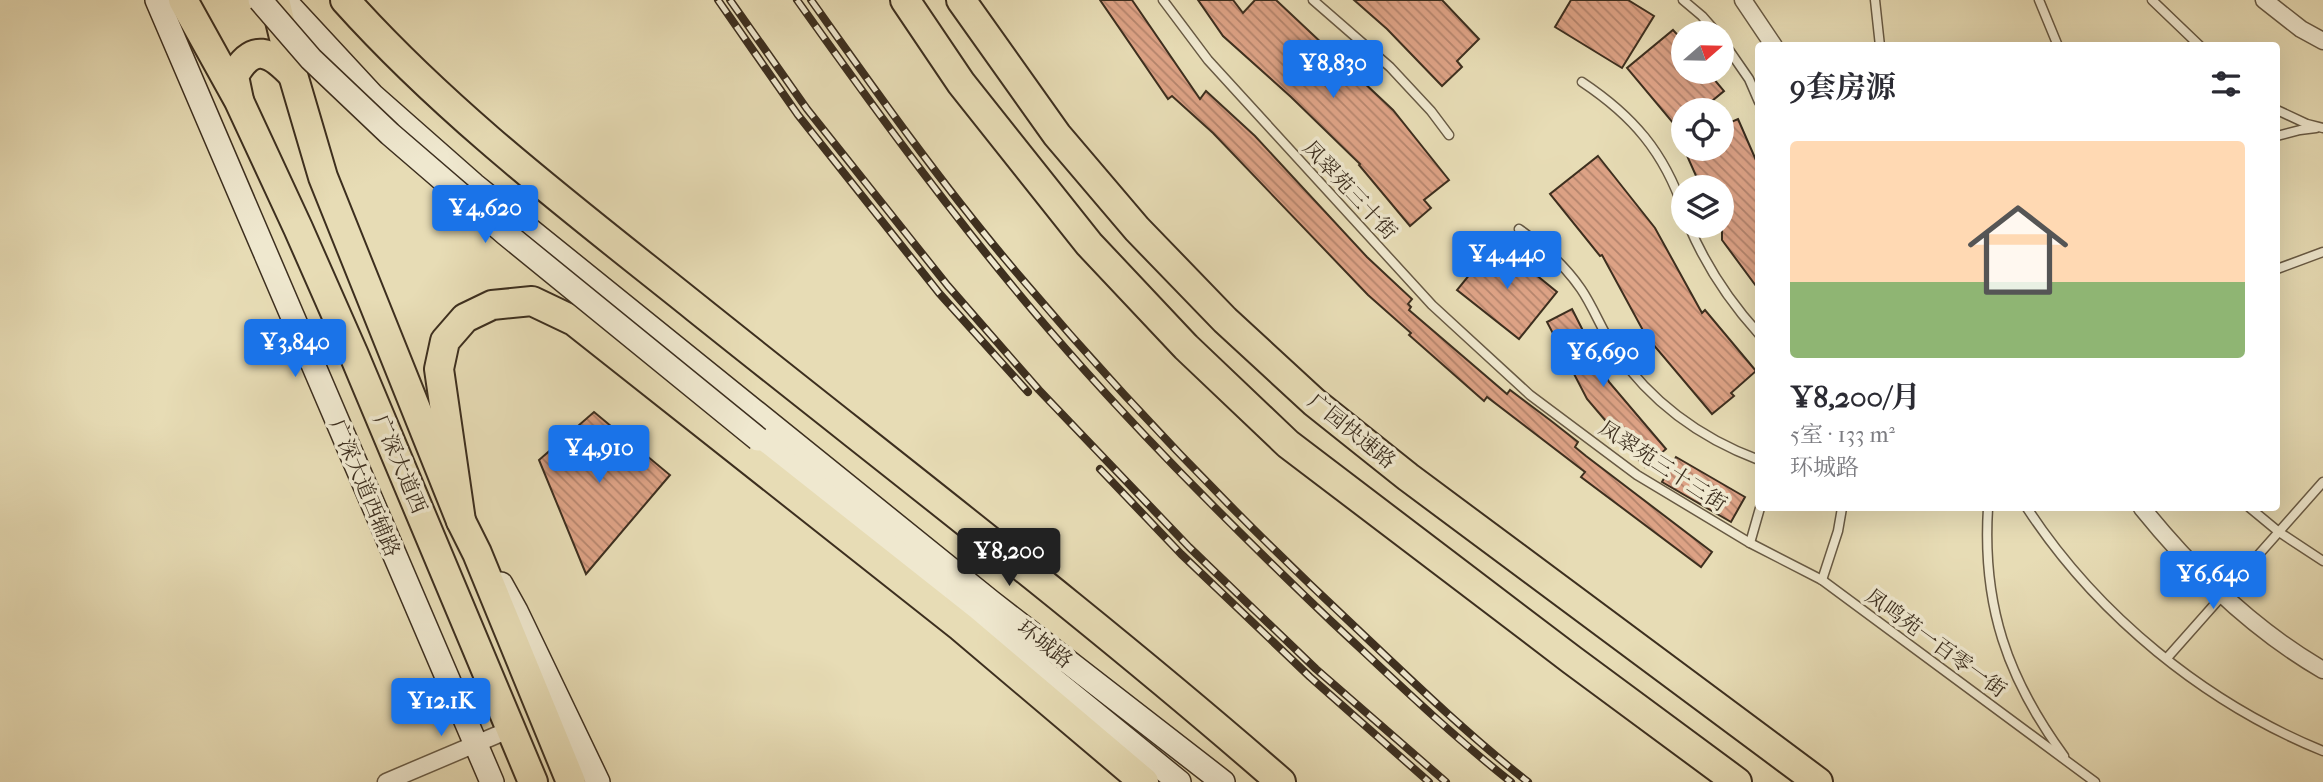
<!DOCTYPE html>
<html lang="zh">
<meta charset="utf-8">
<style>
:root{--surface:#fff;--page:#f7f7f7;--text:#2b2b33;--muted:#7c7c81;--line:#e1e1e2;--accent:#1a73e8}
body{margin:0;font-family:"IM FELL French Canon","Noto Serif SC",serif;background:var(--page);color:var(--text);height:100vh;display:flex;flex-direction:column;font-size:26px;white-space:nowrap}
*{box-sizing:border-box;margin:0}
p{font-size:23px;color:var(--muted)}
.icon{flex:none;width:38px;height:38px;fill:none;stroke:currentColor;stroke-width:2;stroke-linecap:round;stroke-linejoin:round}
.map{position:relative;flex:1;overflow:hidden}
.drawer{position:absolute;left:1755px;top:42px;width:525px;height:469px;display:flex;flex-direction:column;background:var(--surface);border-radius:7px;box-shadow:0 7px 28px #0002}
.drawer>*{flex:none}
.needle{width:46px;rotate:70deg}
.fabs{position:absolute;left:1671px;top:21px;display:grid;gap:14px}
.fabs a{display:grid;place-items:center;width:63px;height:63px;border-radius:50%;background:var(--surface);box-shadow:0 7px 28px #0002;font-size:35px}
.price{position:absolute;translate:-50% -60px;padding:0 16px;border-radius:7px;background:var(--accent);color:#fff;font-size:23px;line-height:46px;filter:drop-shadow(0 2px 4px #0008)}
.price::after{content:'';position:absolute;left:50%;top:42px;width:21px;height:16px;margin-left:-10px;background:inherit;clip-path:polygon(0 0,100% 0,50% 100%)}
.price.on{background:#222;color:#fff}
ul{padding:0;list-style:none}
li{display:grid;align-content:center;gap:14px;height:371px;padding:0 35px}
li+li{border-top:2px solid var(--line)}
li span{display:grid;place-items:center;height:217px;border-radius:7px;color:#555}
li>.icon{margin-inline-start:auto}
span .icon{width:126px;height:126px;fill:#fffc;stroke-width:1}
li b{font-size:30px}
h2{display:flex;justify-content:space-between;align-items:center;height:84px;padding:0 35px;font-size:30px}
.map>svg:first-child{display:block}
.building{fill:url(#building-back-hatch);stroke:#3d2f1f;stroke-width:2}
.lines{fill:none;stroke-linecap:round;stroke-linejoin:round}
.service-casing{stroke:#685a44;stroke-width:11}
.minor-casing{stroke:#685a44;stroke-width:19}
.secondary-casing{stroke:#3d2f1f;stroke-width:26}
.trunk-casing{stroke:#3d2f1f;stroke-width:32}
.service{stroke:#efe8cf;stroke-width:8}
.minor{stroke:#efe8cf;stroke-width:16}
.secondary{stroke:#efe8cf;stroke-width:23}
.trunk{stroke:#e7dcb5;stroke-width:28}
.rail-casing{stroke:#3d2f1f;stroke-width:8}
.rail{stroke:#efe8cf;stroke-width:5;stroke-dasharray:16;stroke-linecap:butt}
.secondary-bridge-casing{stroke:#3d2f1f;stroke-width:26;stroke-linecap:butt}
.secondary-bridge{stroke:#efe8cf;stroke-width:23}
.labels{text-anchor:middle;stroke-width:7;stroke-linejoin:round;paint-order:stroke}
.street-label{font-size:21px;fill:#3d2f1f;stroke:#efe8cf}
</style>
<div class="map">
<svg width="2323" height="782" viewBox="0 0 2323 782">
<defs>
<pattern id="building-back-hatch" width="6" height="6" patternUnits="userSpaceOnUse" patternTransform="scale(1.75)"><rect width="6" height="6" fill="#dda285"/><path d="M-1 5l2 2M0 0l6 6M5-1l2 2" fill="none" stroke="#b4846c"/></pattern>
</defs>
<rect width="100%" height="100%" fill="#e7dcb5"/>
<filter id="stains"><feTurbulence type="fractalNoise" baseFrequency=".00286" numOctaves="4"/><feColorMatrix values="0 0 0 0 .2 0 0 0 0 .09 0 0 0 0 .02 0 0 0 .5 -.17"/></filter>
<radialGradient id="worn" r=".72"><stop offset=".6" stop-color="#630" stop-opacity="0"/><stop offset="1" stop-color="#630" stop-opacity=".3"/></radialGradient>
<!-- building -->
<g class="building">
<path d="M1100 0H1132L1200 99 1206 91 1255 136 1367 257 1412 299 1408 304 1411 307 1409 310 1507 394 1510 390 1550 420 1578 442 1575 447 1586 456 1712 552 1701 567 1581 477 1585 472 1487 397 1484 401 1409 335 1411 333 1368 295 1213 133 1172 96 1168 99Z"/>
<path d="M1198 0H1233L1243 13 1255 0H1276L1393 110 1449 180 1424 200 1431 208 1410 226 1359 165 1360 164 1291 97 1223 36Z"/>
<path d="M1354 0H1442L1479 39 1457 61 1462 67 1442 86 1387 29Z"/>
<path d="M1571 0H1628L1654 16 1622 68 1555 27Z"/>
<path d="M1673 30 1684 42V72H1708L1724 91 1701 110H1684V136L1627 68Z"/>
<path d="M1738 119 1759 167V290L1722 240V187H1701L1684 149H1722V126Z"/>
<path d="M1598 156 1655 228 1702 313 1705 310 1756 371 1731 393 1734 396 1712 414 1646 336 1602 255 1600 256 1550 194Z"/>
<path d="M1496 242 1557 292 1519 339 1457 290Z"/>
<path d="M1572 309 1609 382 1666 449 1645 467 1587 399 1547 322Z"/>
<path d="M594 412 670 475 586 574 539 460Z"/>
<path d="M1676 457 1745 497 1731 522 1662 482Z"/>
</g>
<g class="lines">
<defs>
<g id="service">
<path d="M1163 0 1208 60 1432 305 1530 395 1637 475 1750 543 1822 580 2095 782"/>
<path d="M1313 0 1390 67 1431 111 1449 135"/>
<path d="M1683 0 1702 16 1717 33"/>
<path d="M1875 0 1880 46"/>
<path d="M2039 0 2058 46"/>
<path d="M2152 0 2200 46"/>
<path d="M1722 40 1749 79 1759 102"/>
<path d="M1582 82C1633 116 1664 152 1684 211"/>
<path d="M2277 110 2307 124 2323 128"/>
<path d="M2277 136 2300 130 2316 128"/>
<path d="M1689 226C1706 266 1729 301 1759 334"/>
<path d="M1519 229C1543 246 1564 264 1581 289 1594 308 1602 331 1615 350 1651 402 1700 438 1759 460"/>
<path d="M2277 269 2323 252"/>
<path d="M1988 508C1982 605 2007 678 2064 756"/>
<path d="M2027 508C2097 615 2205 703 2323 751"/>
<path d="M2250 508 2279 532 2323 561"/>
<path d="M1750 543 1760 508"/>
<path d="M1822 580 1838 531 1842 508"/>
<path d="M2167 658 2323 482"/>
</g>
<g id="minor">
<path d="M1743 0 1774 46"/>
<path d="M2264 0 2301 29 2323 41"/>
<path d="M2142 508C2193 571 2252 629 2323 670"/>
<path d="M386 782 511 729"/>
</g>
<g id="secondary">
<path d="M157 0 492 782"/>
<path d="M284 0 373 96 474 185 991 602 1223 782"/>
<path d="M758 439 1179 782"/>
<path d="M501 584 516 611 598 782"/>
</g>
<g id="trunk">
<path d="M183 0 239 101 298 228 354 355 533 782"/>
<path d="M275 0 293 75 323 177 461 521 477 553 571 782"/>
<path d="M345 0C449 116 574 210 695 307 891 464 1092 617 1281 782"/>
<path d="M905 0 961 83 1089 244 1186 347 1288 444 1572 660 1737 782"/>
<path d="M961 0 1057 135 1137 229 1225 320 1314 402 1408 477 1818 782"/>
<path d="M239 100 234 76C253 42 270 51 293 75"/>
<path d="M461 521 439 369 445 341 465 318 492 305 532 301 574 321 961 627 1144 782"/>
</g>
</defs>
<!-- service casing -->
<use href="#service" class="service-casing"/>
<!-- minor casing -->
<use href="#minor" class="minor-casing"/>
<!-- secondary casing -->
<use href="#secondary" class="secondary-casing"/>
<!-- trunk casing -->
<use href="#trunk" class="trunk-casing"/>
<!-- service -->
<use href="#service" class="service"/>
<!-- minor -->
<use href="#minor" class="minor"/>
<!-- secondary -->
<use href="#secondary" class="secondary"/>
<!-- trunk -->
<use href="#trunk" class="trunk"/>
<defs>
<g id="rail">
<path d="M718 0 798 115 939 293 1028 392"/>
<path d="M730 0 807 109 948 286 1039 390 1189 547 1316 669 1446 782"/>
<path d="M797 0C864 94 932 188 1005 277 1105 400 1218 513 1332 622 1390 676 1449 733 1511 782"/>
<path d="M811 0C877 93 943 186 1017 273 1122 397 1234 514 1353 625 1410 679 1467 734 1528 782"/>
<path d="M1100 469 1181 554 1310 677 1429 782"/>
</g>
</defs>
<!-- rail casing -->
<use href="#rail" class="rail-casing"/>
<!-- rail -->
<use href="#rail" class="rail"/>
<defs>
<path id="secondary-bridge" d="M260 0 311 59 390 134 505 233 758 439"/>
</defs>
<!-- secondary-bridge casing -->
<use href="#secondary-bridge" class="secondary-bridge-casing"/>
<!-- secondary-bridge -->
<use href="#secondary-bridge" class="secondary-bridge"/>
</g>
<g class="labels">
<!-- street labels -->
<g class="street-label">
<text transform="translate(1350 190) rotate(47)" y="7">凤翠苑三十街</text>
<text transform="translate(1352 431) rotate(39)" y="7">广园快速路</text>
<text transform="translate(400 464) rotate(67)" y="7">广深大道西</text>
<text transform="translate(1663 466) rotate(33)" y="7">凤翠苑三十三街</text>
<text transform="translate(365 488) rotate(67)" y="7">广深大道西辅路</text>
<text transform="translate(1936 643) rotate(36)" y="7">凤鸣苑一百零一街</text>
<text transform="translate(1045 644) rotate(38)" y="7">环城路</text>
</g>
</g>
<rect width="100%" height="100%" filter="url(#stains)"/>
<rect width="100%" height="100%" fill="url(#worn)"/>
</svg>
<div class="fabs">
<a><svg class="needle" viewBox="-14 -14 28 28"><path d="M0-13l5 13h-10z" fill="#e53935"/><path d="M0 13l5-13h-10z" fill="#7c7c81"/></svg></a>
<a><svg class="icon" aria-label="locate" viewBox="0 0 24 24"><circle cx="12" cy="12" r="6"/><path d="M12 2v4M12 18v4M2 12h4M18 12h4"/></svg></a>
<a><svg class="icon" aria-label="layers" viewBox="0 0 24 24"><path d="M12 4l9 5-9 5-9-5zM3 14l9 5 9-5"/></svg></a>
</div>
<b class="price" style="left:1333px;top:100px">¥8,830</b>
<b class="price" style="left:485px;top:245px">¥4,620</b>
<b class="price" style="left:1507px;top:291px">¥4,440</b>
<b class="price" style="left:295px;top:379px">¥3,840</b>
<b class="price" style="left:1603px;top:389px">¥6,690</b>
<b class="price" style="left:599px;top:485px">¥4,910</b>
<b class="price on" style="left:1009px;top:588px">¥8,200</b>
<b class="price" style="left:2213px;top:611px">¥6,640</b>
<b class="price" style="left:441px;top:738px">¥12.1K</b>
<section class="drawer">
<h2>9套房源<svg class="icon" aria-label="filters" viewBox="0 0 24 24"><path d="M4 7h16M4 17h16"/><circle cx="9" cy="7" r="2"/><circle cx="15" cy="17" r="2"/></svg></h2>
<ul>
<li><span style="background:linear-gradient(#ffd9b3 65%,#8fb573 0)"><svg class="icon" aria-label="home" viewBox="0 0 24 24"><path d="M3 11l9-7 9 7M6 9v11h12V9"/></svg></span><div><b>¥8,200/月</b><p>5室 · 133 m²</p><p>环城路</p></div></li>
</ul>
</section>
</div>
